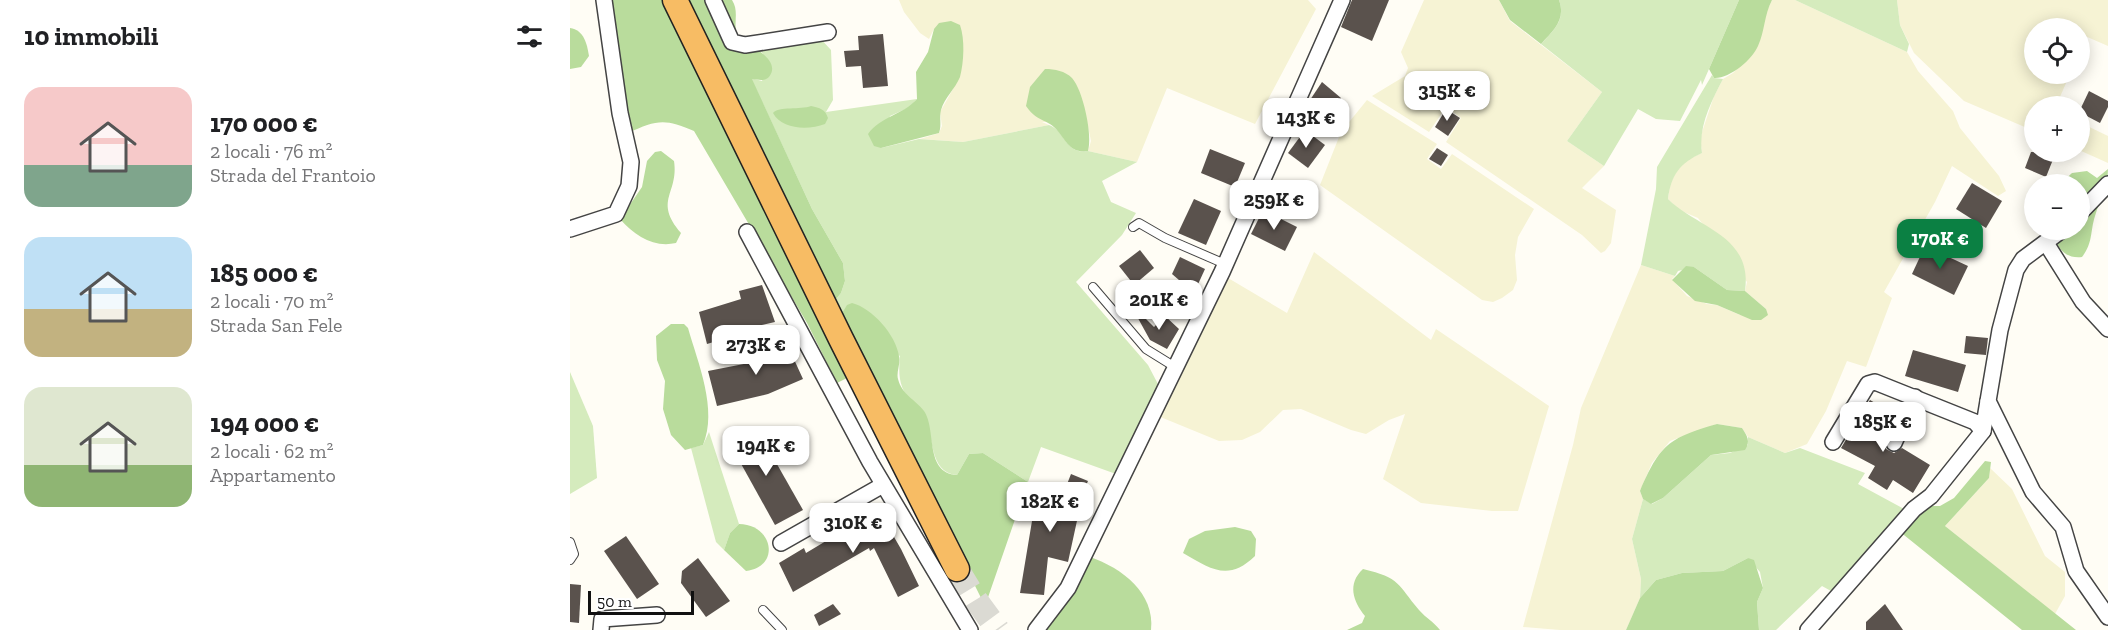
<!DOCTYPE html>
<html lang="it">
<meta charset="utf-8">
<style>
:root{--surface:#fff;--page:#f6f6f6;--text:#202124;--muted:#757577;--accent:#0b8043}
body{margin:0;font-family:"Zilla Slab",serif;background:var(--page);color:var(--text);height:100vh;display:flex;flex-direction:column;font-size:22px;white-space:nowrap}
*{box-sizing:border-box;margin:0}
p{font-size:20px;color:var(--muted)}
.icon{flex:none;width:33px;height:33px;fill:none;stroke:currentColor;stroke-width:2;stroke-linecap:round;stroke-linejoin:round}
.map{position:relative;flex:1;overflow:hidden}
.panel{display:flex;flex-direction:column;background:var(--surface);width:570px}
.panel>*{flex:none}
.fabs{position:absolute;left:1454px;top:18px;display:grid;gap:12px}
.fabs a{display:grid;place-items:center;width:66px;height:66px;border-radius:50%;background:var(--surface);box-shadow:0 3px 15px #0003;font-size:30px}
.scale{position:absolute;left:18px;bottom:15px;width:106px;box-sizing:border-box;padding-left:6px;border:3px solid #111;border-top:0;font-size:16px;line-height:21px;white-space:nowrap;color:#111;-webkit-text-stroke:4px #fff;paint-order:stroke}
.price{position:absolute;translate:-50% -51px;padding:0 14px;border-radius:12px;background:#fff;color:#222;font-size:20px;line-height:39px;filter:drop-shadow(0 2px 3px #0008)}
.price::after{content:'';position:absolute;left:50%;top:36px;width:18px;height:14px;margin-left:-9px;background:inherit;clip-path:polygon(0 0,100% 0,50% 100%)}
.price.selected{background:var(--accent);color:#fff}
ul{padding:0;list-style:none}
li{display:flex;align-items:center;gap:18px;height:150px;padding:0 24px}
li span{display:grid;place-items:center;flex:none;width:168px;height:120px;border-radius:18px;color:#555}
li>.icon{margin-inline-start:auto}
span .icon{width:72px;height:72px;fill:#fffc;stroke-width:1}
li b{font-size:26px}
h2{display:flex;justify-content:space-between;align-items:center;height:72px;padding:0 24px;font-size:26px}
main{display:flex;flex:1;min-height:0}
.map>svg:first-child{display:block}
.farmland{fill:#f6f3d4}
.green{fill:#d5ebbd}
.forest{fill:#b9dc9c}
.building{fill:#5a524d}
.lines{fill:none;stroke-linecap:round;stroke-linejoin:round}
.trunk-tunnel{stroke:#dbdad3;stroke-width:24;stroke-dasharray:24 12;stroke-linecap:butt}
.service-casing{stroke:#444;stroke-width:10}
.minor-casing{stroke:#444;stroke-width:18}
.trunk-casing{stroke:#222;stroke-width:27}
.service{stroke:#fff;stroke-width:8}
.minor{stroke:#fff;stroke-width:15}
.trunk{stroke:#f7bc64;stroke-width:24}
</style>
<main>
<section class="panel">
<h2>10 immobili<svg class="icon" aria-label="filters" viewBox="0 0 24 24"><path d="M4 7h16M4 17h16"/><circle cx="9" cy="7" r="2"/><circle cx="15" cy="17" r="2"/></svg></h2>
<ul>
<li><span style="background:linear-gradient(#f6c9c9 65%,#7fa58c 0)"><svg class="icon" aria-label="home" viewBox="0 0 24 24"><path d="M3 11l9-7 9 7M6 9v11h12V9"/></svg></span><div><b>170 000 €</b><p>2 locali · 76 m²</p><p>Strada del Frantoio</p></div></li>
<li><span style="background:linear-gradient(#bfe0f5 60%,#c2b280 0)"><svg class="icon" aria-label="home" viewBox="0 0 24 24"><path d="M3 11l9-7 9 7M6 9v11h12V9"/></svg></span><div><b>185 000 €</b><p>2 locali · 70 m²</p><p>Strada San Fele</p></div></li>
<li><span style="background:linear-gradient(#dfe7d0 65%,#8fb573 0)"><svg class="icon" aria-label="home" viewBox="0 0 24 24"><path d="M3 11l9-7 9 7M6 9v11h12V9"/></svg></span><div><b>194 000 €</b><p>2 locali · 62 m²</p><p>Appartamento</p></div></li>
</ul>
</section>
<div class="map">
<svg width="1538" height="630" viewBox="0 0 1538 630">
<rect width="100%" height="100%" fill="#fffdf5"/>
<!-- farmland -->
<g class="farmland">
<path d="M329 0H738L746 9 685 124 597 88 567 162 518 151 521 141 517 122H472L479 125 393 142 350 139 369 133 372 126 370 112 383 89 364 29 359 39 350 33 334 12Z"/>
<path d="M854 0H929L940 21 1032 92 997 141 1034 166 1012 188 1046 210 1041 243 1035 251 1031 253 1012 235 876 142 891 118 876 107 859 132 802 96 835 76 838 68 831 52Z"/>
<path d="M1202 0H1225L1337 52 1348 71 1383 111 1390 128 1429 176 1436 191 1428 196 1382 166 1365 202 1314 292 1322 298 1296 367 1277 361 1256 411 1237 444 1215 453 1178 437 1172 428 1147 424 1100 441 1082 463 1070 491 1073 499 1062 539 1071 579 1070 598 1056 630H990L953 627 1003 445 1011 408 1071 265 1105 276 1102 279 1117 296 1137 304 1147 305 1170 315 1196 309 1175 291 1177 282 1128 218 1109 210 1098 199 1100 184 1108 168 1118 159 1132 153 1130 138 1144 96 1153 79 1163 73 1175 61 1191 34 1195 14Z"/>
<path d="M1327 0H1538V46L1515 36 1509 51V28H1464V74H1500L1486 106H1464V131L1394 101 1344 53 1330 25Z"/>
<path d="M797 100 867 144 857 159 871 169 882 154 964 209 948 237 945 255 947 280 943 290 932 298 923 302 912 300 750 185 771 132Z"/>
<path d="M1509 122 1538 136V163L1509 150Z"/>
<path d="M744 252 861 340 866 329 979 406 948 511H922L851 503 813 479 835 414 819 420 796 434 781 430 731 409 713 410 690 432 672 440 649 441 588 416 611 374 653 275 717 313Z"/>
<path d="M1420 468 1442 489 1475 556 1495 572V596L1485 614 1375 526 1419 478Z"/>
</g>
<!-- green -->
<g class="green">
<path d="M989 0H1169L1132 85 1131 80 1110 121 1086 119 1068 109 1034 166 997 141 1032 92 971 44C984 30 996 20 989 0Z"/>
<path d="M1225 0H1327L1330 25 1339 44 1337 52Z"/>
<path d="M249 37 261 50 263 100 256 112 347 99 340 107 320 116 311 148 349 139 393 142 479 125C496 131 495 155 518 151L567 162 532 181 541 202 566 213 552 235 506 282 578 365 589 386 546 474 471 447 458 482 413 453 399 454 387 475C358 473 364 433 354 413 353 409 347 407 344 404 329 390 328 376 330 356L270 315 263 303 271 293 275 281 273 263 242 209 181 78 192 81 198 61 188 47Z"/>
<path d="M1142 75 1144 78 1153 79C1141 102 1128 127 1132 153 1110 163 1101 175 1098 199 1127 228 1183 235 1175 291L1157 290 1124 267 1108 271 1105 276 1071 265 1086 189 1087 167Z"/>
<path d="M0 372 23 426 27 478 0 494Z"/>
<path d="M139 432 169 524 160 533 154 550 146 542 121 448 133 445Z"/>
<path d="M1178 437 1215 453 1230 448 1295 473 1288 484 1336 510 1261 591 1252 586 1206 630H1189L1187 602 1193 588 1190 572 1178 558 1153 571 1112 573 1086 580 1070 598 1071 579 1062 539 1073 499 1082 504 1093 498 1141 455 1160 453 1178 445Z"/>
</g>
<!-- forest -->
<g class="forest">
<path d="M37 0H95L278 373 277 378 267 383 237 323 124 131C95 118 86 120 58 133Z"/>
<path d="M114 0H162C170 12 162 25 168 36 171 42 214 58 199 77 194 82 187 79 182 79L242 209 273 263 275 281 271 293 263 303Z"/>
<path d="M929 0H989C996 20 984 30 971 44L940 20Z"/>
<path d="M1169 0H1202C1194 15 1195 31 1188 46 1182 60 1159 79 1144 78L1139 69Z"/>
<path d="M381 21 390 25C395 39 394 62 390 77 385 89 375 97 371 110 369 118 372 125 369 133L311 148 304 146 298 134C311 116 333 115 347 99L346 72 358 52 364 29 369 23Z"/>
<path d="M0 28C14 30 17 44 19 56L11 67 0 69Z"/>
<path d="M475 69C485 69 495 71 502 78 513 90 523 136 518 151 500 154 496 140 486 129 477 119 467 122 456 106L460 87Z"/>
<path d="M241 106C250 108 255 109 258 118L255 124C239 130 212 130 203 113 209 106 230 110 241 106Z"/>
<path d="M91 151 104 161C109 194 83 200 111 233L106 243C84 248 65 236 50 219L72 187 77 161 85 152Z"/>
<path d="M1538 169C1538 187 1530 199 1525 216 1520 232 1523 243 1512 257 1494 259 1486 247 1483 230H1509V184H1490L1502 173 1517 171 1527 178Z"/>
<path d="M1116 266 1124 267 1157 290 1175 291 1196 309 1198 315 1191 320H1182L1147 305 1125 301 1102 280Z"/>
<path d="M282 303C302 308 326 335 329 356 331 363 326 372 328 379 332 395 345 399 354 411 367 430 354 473 387 475L399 454 413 453 458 482 415 606 271 315 277 305Z"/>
<path d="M101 324H114L118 328C128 363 148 410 133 445L115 450 101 435 93 409 95 381 87 360 86 336Z"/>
<path d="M1147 424 1172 428C1177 436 1181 441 1175 450L1141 455 1093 498 1081 504 1073 499 1070 491C1090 445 1098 438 1147 424Z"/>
<path d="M1415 461 1421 462 1419 478 1375 526 1506 630H1452L1329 531 1351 506H1370L1384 498Z"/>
<path d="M169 524C202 524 212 566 176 571L154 550 160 533Z"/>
<path d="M665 527 681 531 686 539 685 556C658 582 641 569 613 553L619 539 635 531Z"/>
<path d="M520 557C552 568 585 593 581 630H471Z"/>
<path d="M1178 558 1184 560 1193 588 1187 602 1189 630H1056L1070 598 1086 580 1112 573 1153 571Z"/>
<path d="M793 569C831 578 827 584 849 610 856 618 864 622 870 630H777L792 623 795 616C783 601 777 584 793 569Z"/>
</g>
<!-- building -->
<g class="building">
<path d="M782 0H819L802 41 771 27Z"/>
<path d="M313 34 318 86 293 88 291 66 276 67 274 51 289 50 288 36Z"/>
<path d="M752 82 771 98 754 120 736 106Z"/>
<path d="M1519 91 1538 101V107L1530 123 1509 112Z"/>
<path d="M876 109 890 118 878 136 865 127Z"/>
<path d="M735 130 755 145 738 168 718 153Z"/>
<path d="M867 148 878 155 871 166 859 159Z"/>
<path d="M640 149 675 163 665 187 631 173Z"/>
<path d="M1461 152H1486L1476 177 1455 168Z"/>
<path d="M1402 183 1432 201 1416 228 1386 209Z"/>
<path d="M624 199 651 211 636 245 608 233Z"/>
<path d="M693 210 727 227 715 251 681 234Z"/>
<path d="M1355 246 1398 266 1384 295 1342 274Z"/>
<path d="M570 250 584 268 564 285 549 266Z"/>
<path d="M610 257 635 269 624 293 602 274Z"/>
<path d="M192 285 205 322 166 331 167 335 137 344 129 312 171 299 169 291Z"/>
<path d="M566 309 584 327 595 316 609 329 597 349 580 340 564 311Z"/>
<path d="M1396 336 1418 338 1416 355 1394 353Z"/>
<path d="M216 342 233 379 198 394 147 406 138 371 189 361 186 352Z"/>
<path d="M1343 350 1396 365 1388 392 1335 376Z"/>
<path d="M1300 400 1317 410 1305 432 1315 438 1316 449 1324 453 1332 448 1360 465 1343 493 1323 480 1317 490 1298 478 1305 466 1271 448Z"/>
<path d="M187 429 233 510 205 525 159 442Z"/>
<path d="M501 474 518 481 507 506 510 507 498 562 478 557 474 595 450 593 462 521 454 519 460 494 490 502Z"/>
<path d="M306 506 331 549 349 586 328 597 304 548 300 551 299 548 223 592 209 563 234 548 236 553 286 523 284 519Z"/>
<path d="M56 536 89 584 67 599 34 551Z"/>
<path d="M128 558 160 601 136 617 111 583 112 571Z"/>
<path d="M0 584 11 585 9 623 0 622Z"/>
<path d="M263 604 271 614 249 626 244 615Z"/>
<path d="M1315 604 1333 630H1296V622Z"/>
</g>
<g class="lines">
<!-- trunk-tunnel -->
<path class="trunk-tunnel" d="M387 569 406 600 428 630"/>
<defs>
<g id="service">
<path d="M563 227 569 223 595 238 655 264"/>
<path d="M523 287 576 349 605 367"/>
<path d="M0 542 4 554 0 560"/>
<path d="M193 610 212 630"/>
</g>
<g id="minor">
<path d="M143 0 162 42 175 45 258 32"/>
<path d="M1509 214 1538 184"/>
<path d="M0 229 46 214 59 186 61 162 50 113 34 0"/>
<path d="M1492 230 1453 259 1446 270 1430 330 1418 401 1463 492 1493 527 1506 571 1538 617"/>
<path d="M177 232 300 462 400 630"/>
<path d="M1476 243 1513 302 1538 329"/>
<path d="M1263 442 1298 384 1305 382 1405 422 1413 431"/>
<path d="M1324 443 1345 397"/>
<path d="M211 543 313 485"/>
<path d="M31 630 32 619 87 615"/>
<path d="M466 630 498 588 652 272 772 0"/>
<path d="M1238 630 1344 509 1361 496 1413 431 1418 401"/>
</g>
<path id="trunk" d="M105 0 271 339 387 569"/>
</defs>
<!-- service casing -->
<use href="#service" class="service-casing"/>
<!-- minor casing -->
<use href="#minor" class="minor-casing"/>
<!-- trunk casing -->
<use href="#trunk" class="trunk-casing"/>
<!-- service -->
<use href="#service" class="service"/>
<!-- minor -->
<use href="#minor" class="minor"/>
<!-- trunk -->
<use href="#trunk" class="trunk"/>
</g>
</svg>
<div class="fabs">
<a><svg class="icon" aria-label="locate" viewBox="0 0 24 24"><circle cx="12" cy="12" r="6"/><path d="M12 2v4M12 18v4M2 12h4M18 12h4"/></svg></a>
<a>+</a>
<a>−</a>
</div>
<div class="scale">50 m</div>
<b class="price" style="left:877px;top:122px">315K €</b>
<b class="price" style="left:736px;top:149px">143K €</b>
<b class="price" style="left:704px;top:231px">259K €</b>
<b class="price selected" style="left:1370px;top:270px">170K €</b>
<b class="price" style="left:589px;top:331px">201K €</b>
<b class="price" style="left:186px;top:376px">273K €</b>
<b class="price" style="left:1313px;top:453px">185K €</b>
<b class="price" style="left:196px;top:477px">194K €</b>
<b class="price" style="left:480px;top:533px">182K €</b>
<b class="price" style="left:283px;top:554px">310K €</b>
</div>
</main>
